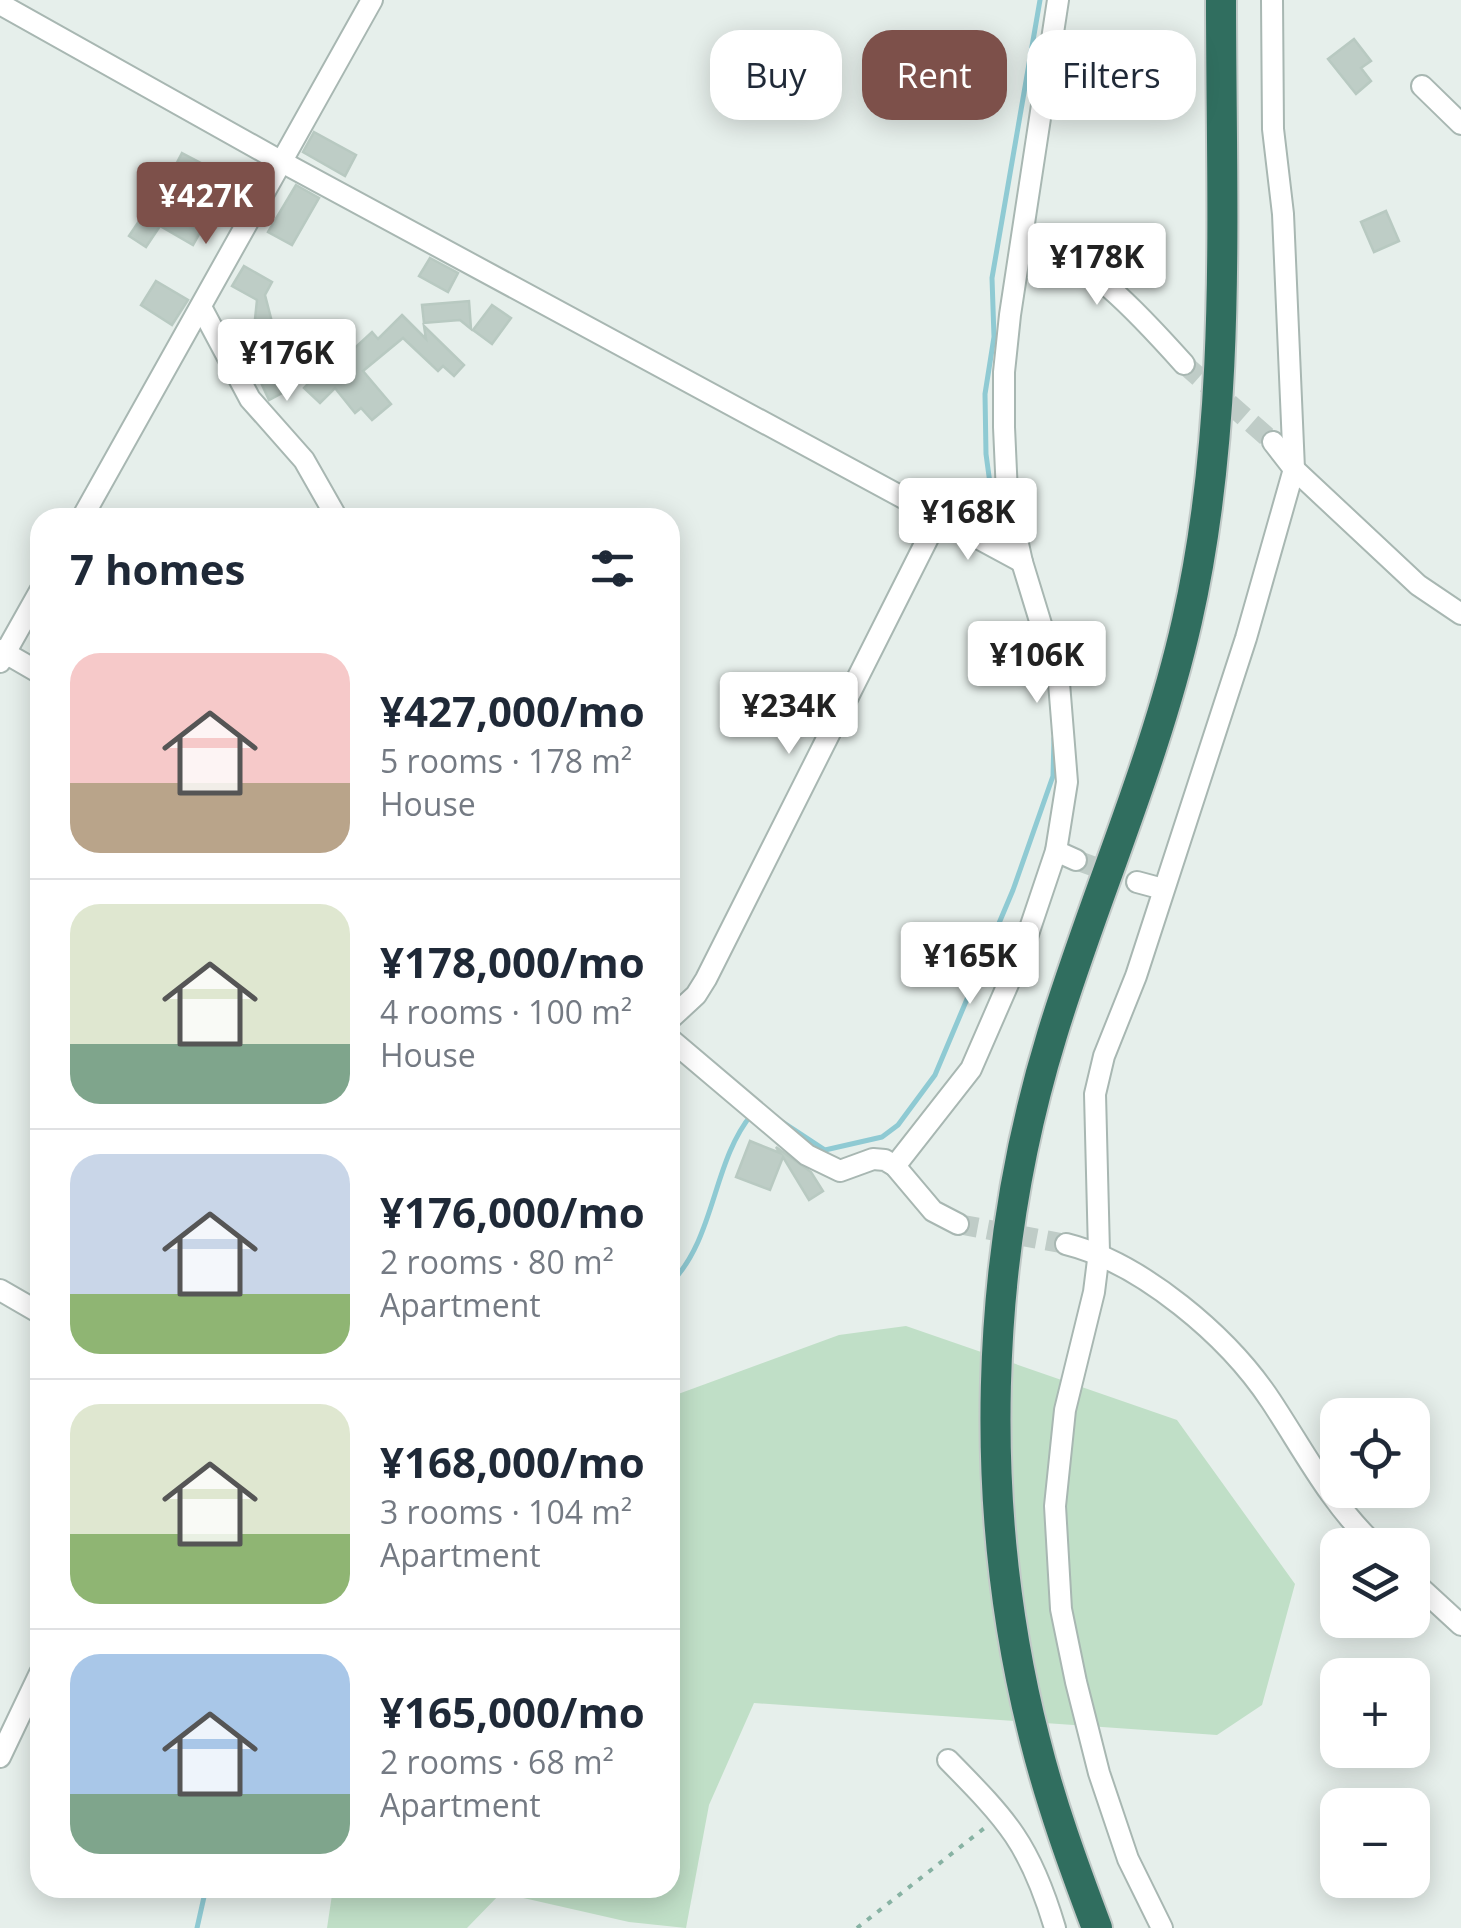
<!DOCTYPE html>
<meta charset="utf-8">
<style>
:root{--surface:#fff;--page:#f2f2f3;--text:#1f2937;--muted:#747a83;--line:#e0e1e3;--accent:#7d504a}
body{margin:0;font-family:"Open Sans",sans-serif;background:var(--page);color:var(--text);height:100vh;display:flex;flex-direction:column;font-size:38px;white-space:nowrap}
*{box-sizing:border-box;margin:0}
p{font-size:32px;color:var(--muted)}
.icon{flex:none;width:55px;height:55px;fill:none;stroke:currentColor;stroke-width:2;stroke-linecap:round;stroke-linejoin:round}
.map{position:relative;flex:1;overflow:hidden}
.details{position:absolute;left:30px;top:508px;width:650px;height:1390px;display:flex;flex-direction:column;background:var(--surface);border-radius:30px;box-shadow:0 5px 25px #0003}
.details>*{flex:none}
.banner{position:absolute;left:710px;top:30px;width:600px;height:90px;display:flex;gap:20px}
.tools{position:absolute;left:1320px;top:1398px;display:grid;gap:20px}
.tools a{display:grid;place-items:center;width:110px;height:110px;border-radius:20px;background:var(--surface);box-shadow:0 5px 25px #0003;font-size:50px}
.price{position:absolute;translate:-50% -85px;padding:0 22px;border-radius:10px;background:#fff;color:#222;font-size:32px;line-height:65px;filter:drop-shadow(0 2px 5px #0008)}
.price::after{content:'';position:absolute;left:50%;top:60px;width:30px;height:22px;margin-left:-15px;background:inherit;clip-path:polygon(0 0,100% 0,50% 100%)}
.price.selected{background:var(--accent);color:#fff}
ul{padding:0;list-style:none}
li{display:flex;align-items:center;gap:30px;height:250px;padding:0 40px}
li+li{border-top:2px solid var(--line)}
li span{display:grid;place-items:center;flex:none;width:280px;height:200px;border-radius:30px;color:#555}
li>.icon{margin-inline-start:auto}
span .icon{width:120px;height:120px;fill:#fffc;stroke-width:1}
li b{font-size:42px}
h2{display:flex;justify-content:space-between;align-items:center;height:120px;padding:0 40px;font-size:42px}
.chip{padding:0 35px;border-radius:30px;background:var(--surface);box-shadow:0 5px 25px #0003;font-size:35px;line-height:90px}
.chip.selected{background:var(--accent);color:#fff}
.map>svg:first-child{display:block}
.green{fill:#c0dfc7}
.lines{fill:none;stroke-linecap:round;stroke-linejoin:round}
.stream{stroke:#8fcad3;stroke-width:5}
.building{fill:#becdc6;stroke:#b8c9c1;stroke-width:2.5}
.minor-tunnel{stroke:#bfccc7;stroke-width:20;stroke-dasharray:20 10;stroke-linecap:butt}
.minor-casing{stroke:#a8b7b2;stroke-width:24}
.motorway-casing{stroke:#c2cac8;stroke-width:34}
.path{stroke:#87b2a3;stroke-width:4;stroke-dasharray:5 8;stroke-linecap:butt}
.minor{stroke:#fff;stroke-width:20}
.motorway{stroke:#306e5f;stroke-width:30}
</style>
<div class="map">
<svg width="1461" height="1928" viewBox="0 0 1461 1928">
<rect width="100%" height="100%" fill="#e6efeb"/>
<!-- green -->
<path class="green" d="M906 1326 1177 1420 1295 1584 1262 1705 1217 1735 754 1703 709 1805 686 1928 629 1922 501 1893 467 1928H327L333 1888H670V1397L839 1335Z"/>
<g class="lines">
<!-- stream -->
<g class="stream">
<path d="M1004 546 996 528 986 454 985 394 994 337 992 278 1040 0"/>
<path d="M784 1123 825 1150 882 1137 898 1125 935 1075 1013 890 1053 776 1054 738"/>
<path d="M670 1284C716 1238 712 1162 752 1114"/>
<path d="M197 1928 206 1888"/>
</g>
</g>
<!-- building -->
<g class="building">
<path d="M1354 39 1371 61 1361 68 1371 81 1356 94 1328 59Z"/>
<path d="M314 132 356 155 345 176 303 152Z"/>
<path d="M182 153 220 173 210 192 220 197 193 245 160 226 146 247 129 236 154 199 157 201Z"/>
<path d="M296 185 319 198 292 245 268 232Z"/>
<path d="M1386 211 1399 241 1374 252 1361 222Z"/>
<path d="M430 258 458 273 448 292 419 276Z"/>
<path d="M244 266 272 282 265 295 280 353 274 355 288 390 269 400 251 361 246 362 231 335 254 329 257 300 232 286Z"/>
<path d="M156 281 188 300 172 325 141 305Z"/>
<path d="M469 301 471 329 460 320 424 323 422 305Z"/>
<path d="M492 305 511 318 492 344 473 330Z"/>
<path d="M402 315 426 339 424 326 464 365 454 376 443 366 438 371 403 338 363 371 391 404 372 420 361 408 355 413 335 388 320 403 304 388 327 364 332 369 372 332 378 339Z"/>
<path d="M750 1141 780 1153 776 1147 811 1172 823 1191 809 1200 783 1157 770 1190 736 1177Z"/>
</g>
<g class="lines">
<!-- minor-tunnel -->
<g class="minor-tunnel">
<path d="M1184 364 1273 442"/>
<path d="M1076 860 1137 882"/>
<path d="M958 1224 1066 1244"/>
</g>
<defs>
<g id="minor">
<path d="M0 4 282 162 1022 562"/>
<path d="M1422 86 1461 124"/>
<path d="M1024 231C1095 267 1132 306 1184 364"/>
<path d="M201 307 250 399 304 460 337 518"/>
<path d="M1273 442 1294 469 1418 585 1461 614"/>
<path d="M82 518 372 0"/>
<path d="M0 650 40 673"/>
<path d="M0 662 40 591"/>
<path d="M1056 851 1076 860"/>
<path d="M1137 882 1163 889"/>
<path d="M670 1019 696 995 706 979 937 520"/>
<path d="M670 1039 807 1155 840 1171 873 1159 885 1160 895 1166 933 1211 958 1224"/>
<path d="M895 1166 971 1069 1022 952 1056 851 1067 782 1059 683 1022 562 1007 494 1004 427V372L1010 315 1058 0"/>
<path d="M1066 1244C1142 1263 1228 1336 1271 1401 1304 1451 1331 1504 1375 1545"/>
<path d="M0 1290 40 1313"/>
<path d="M1412 1580 1461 1625"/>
<path d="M0 1757 40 1673"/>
<path d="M948 1760C1008 1821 1030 1844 1055 1928"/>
<path d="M1162 1928 1128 1859 1099 1773 1076 1682 1061 1609 1055 1506 1065 1410 1094 1292 1099 1252 1095 1094 1104 1056 1136 976 1246 638 1294 469 1283 214 1273 129 1272 0"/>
</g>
<path id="motorway" d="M1097 1928C1074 1867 1051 1804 1035 1740 977 1512 983 1260 1052 1035 1094 897 1155 763 1187 621 1233 418 1221 207 1221 0"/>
</defs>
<!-- minor casing -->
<use href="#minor" class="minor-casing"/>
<!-- motorway casing -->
<use href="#motorway" class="motorway-casing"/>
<!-- path -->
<path class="path" d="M857 1928 987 1826"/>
<!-- minor -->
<use href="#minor" class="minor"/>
<!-- motorway -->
<use href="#motorway" class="motorway"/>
</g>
</svg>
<div class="tools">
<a><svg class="icon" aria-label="locate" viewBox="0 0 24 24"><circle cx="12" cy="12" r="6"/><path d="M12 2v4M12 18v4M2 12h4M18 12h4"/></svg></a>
<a><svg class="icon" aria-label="layers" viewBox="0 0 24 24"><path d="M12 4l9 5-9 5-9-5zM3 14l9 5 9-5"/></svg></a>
<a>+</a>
<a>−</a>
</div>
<b class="price selected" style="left:206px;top:247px">¥427K</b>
<b class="price" style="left:1097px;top:308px">¥178K</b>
<b class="price" style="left:287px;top:404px">¥176K</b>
<b class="price" style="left:968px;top:563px">¥168K</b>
<b class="price" style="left:1037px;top:706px">¥106K</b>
<b class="price" style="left:789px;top:757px">¥234K</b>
<b class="price" style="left:970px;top:1007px">¥165K</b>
<div class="banner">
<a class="chip">Buy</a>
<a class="chip selected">Rent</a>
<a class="chip">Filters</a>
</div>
<section class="details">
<h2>7 homes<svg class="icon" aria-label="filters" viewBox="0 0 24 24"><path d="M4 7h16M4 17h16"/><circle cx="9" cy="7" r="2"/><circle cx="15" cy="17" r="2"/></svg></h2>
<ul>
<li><span style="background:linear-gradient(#f6c9c9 65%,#b9a48a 0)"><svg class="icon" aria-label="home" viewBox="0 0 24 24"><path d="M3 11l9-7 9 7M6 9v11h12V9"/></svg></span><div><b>¥427,000/mo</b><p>5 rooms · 178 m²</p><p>House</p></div></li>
<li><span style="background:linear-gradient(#dfe7d0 70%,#7fa58c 0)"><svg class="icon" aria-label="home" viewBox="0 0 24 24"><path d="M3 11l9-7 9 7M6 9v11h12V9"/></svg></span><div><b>¥178,000/mo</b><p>4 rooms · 100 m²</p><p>House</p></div></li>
<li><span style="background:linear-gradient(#c9d6e8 70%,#8fb573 0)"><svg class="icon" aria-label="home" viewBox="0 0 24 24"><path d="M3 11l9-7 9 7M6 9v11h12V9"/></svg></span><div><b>¥176,000/mo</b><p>2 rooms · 80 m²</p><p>Apartment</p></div></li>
<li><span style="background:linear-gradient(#dfe7d0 65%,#8fb573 0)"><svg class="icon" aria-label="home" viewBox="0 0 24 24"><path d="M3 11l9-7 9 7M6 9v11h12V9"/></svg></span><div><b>¥168,000/mo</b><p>3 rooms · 104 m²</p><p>Apartment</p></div></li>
<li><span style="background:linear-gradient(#a9c7e8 70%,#7fa58c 0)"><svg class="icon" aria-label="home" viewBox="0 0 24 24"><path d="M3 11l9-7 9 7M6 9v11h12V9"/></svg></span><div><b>¥165,000/mo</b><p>2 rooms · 68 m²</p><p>Apartment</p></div></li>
</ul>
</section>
</div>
